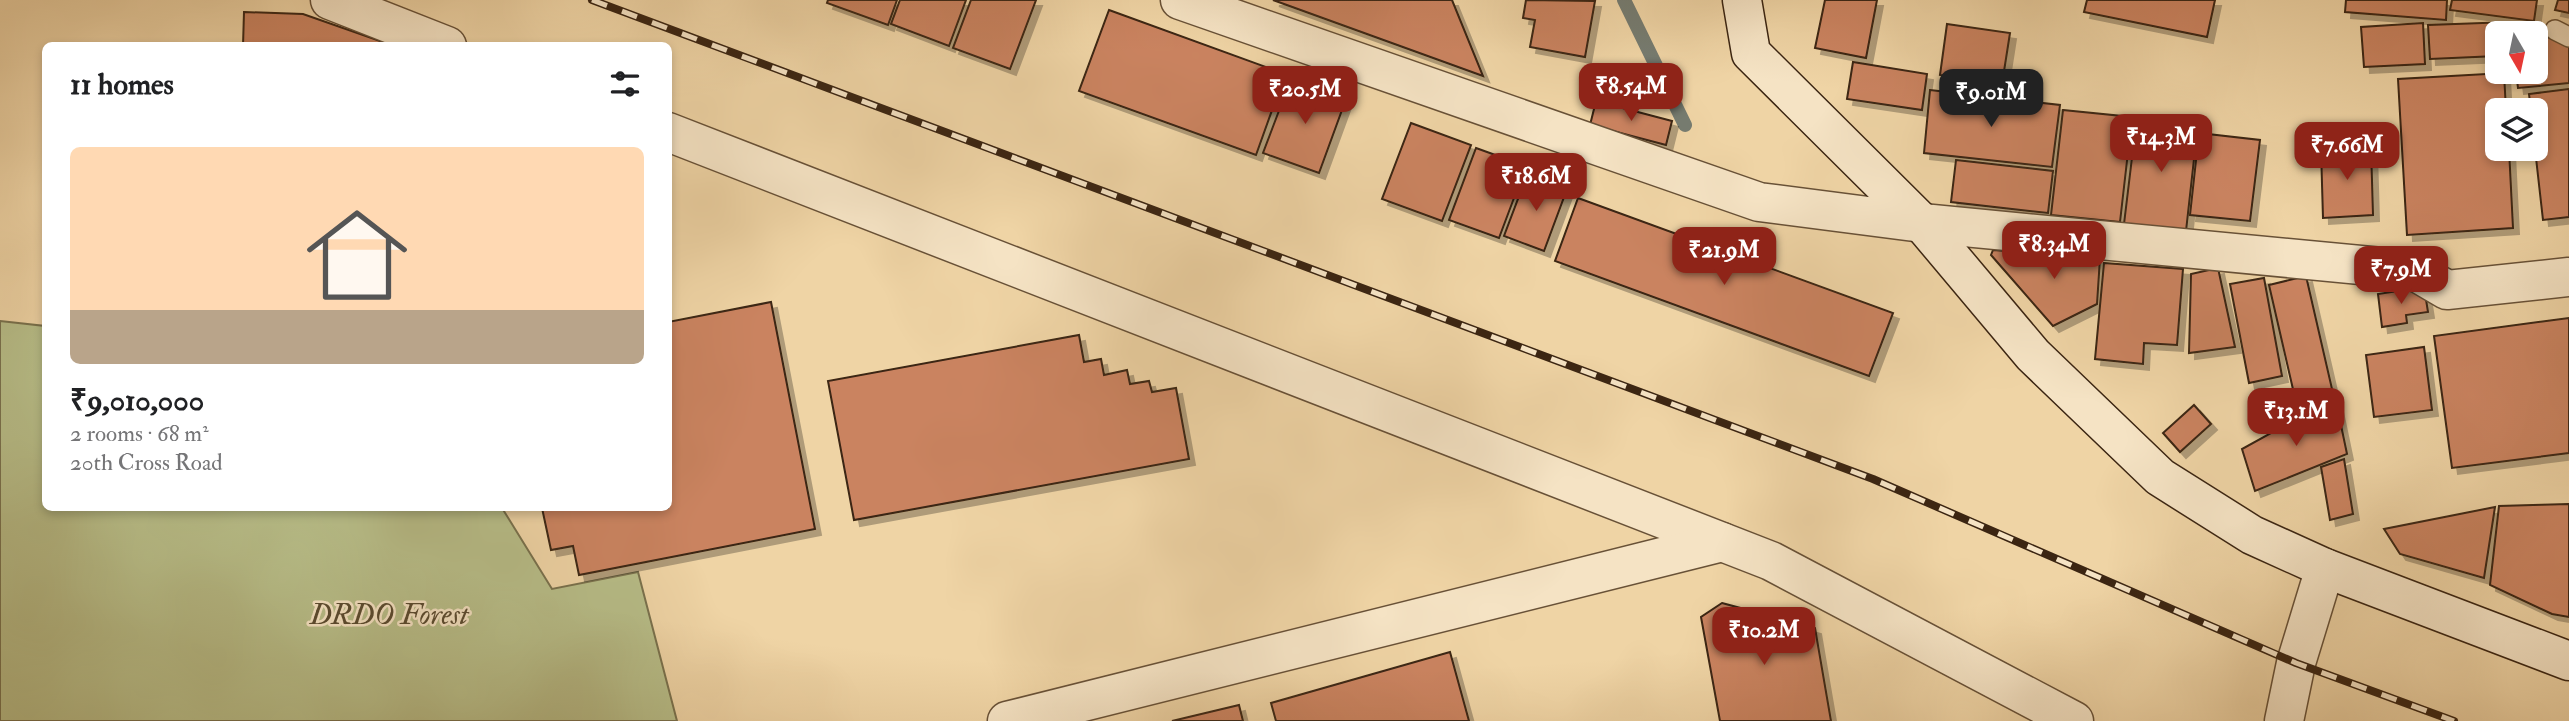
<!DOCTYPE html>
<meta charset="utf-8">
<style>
:root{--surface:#fff;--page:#f2f2f2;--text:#202124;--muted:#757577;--line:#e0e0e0;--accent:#8f2418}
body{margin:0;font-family:"IM FELL Double Pica",serif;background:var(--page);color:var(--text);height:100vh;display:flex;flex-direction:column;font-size:26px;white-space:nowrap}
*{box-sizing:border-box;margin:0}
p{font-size:23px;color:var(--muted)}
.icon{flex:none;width:38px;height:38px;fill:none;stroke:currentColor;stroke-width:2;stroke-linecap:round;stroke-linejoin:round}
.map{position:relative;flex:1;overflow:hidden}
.details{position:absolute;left:42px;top:42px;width:630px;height:469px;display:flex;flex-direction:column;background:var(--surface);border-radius:10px;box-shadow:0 4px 10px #0003}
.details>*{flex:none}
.needle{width:46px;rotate:171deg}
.tools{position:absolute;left:2485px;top:21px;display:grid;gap:14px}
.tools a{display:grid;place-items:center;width:63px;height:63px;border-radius:10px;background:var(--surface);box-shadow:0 4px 10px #0003;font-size:35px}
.price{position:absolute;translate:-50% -60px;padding:0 16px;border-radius:14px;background:var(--accent);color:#fff;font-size:23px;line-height:46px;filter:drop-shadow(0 2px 4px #0008)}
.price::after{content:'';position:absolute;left:50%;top:42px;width:21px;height:16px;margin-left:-10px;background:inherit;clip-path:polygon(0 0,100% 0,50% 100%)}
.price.current{background:#222;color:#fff}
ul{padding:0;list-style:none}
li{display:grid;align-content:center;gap:14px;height:371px;padding:0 28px}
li+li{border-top:2px solid var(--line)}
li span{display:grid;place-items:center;height:217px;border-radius:10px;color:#555}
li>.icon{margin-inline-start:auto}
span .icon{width:126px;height:126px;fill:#fffc;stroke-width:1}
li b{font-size:30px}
h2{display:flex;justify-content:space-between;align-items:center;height:84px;padding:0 28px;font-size:30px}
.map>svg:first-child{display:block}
.green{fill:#b7bd88;stroke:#79714d;stroke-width:2}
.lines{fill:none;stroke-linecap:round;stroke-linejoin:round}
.stream{stroke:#767c71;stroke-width:14}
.building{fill:#ca8361;stroke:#3b2512;stroke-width:2;filter:url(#shadow)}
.service-casing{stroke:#685137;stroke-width:22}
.minor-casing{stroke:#685137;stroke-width:41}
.tertiary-casing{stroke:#685137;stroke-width:41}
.secondary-casing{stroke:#3b2512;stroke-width:41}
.service{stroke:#f5e3c4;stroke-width:19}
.minor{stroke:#f5e3c4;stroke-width:38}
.tertiary{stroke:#f5e3c4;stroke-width:38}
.secondary{stroke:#f5e3c4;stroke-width:38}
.rail-casing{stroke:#3b2512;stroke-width:8}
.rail{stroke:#f5e3c4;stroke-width:5;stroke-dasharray:16;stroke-linecap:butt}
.labels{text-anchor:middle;stroke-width:5;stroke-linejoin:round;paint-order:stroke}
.park-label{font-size:30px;font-style:italic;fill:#5a4b30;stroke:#f5e3c4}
</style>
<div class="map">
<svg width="2569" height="721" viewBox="0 0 2569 721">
<defs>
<filter id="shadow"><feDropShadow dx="6" dy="6" stdDeviation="0" flood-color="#0004"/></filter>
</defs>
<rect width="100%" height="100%" fill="#efd4a5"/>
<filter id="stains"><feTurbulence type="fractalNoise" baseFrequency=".00286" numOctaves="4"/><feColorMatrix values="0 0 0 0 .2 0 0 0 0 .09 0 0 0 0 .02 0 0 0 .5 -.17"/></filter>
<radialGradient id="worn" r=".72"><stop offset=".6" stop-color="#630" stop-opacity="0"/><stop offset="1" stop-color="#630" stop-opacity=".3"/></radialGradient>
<!-- green -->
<path class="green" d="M0 321 45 326 46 508H502L552 589 638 572 677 721H0Z"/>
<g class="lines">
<!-- stream -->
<path class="stream" d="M1624 0 1685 125"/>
</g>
<!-- building -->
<g class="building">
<path d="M828 0H897L888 25 827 3Z"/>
<path d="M900 0H966L949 46 891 24Z"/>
<path d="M971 0H1036L1010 69 953 48Z"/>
<path d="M1273 0H1452L1483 76Z"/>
<path d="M1526 0 1595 1 1585 57 1530 47 1535 20 1523 18Z"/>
<path d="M1825 0H1877L1866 58 1815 48Z"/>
<path d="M2087 0H2215L2207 37 2084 12Z"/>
<path d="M2346 0H2447L2446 20 2345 12Z"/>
<path d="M2452 0H2537L2534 21 2450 10Z"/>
<path d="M2558 0H2569V13L2555 10Z"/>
<path d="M1109 10 1285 74 1256 155 1079 91Z"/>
<path d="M244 12 303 14 383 42V46H243Z"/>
<path d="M2510 22 2511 33H2497V56L2430 59 2428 25Z"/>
<path d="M2423 23 2425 64 2364 67 2361 27Z"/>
<path d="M1947 24 2010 33 2002 84 1940 75Z"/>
<path d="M2512 26 2546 28 2569 42V83L2518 88 2516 72H2536V33H2513Z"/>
<path d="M1853 62 1927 74 1922 110 1847 99Z"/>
<path d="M2504 73 2506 110H2497V149H2509L2513 228 2407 235 2398 79Z"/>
<path d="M1291 79 1346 99 1319 173 1263 153Z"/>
<path d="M2569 89V217L2543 220 2535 149 2536 110H2531L2529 94Z"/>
<path d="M1930 90 2060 105 2052 167 1924 153Z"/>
<path d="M1596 101 1672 121 1666 145 1590 125Z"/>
<path d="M2063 110 2132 117 2120 222 2051 215Z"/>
<path d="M2137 116 2198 123 2186 231 2124 224Z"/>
<path d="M1411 123 1471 145 1442 221 1382 199Z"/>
<path d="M2199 133 2260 140 2250 221 2190 215Z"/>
<path d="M2371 147 2373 215 2323 218 2321 149Z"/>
<path d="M1476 148 1526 166 1499 238 1449 220Z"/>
<path d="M1956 160 2053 171 2048 213 1951 202Z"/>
<path d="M1527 175 1567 189 1544 251 1504 236Z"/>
<path d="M1578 198 1893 313 1869 376 1555 261Z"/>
<path d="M1993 250 2100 258 2097 304 2053 326 1991 255Z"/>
<path d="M2104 263 2183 269 2177 345 2144 343 2143 364 2095 359Z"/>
<path d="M2218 268 2235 347 2189 353 2191 274Z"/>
<path d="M2306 276 2335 402 2298 411 2269 285Z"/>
<path d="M2264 278 2282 376 2249 383 2230 284Z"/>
<path d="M2424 287 2428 312 2406 315 2407 323 2382 327 2378 294Z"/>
<path d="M771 302 815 529 579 575 573 546 551 550 542 508H668V322Z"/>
<path d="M2569 318V453L2452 468 2434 336Z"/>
<path d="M1079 335 1084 362 1101 359 1104 375 1127 370 1130 384 1149 381 1152 392 1176 388 1189 459 854 520 828 381Z"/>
<path d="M2424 347 2432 410 2374 417 2366 355Z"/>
<path d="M2194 405 2211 424 2180 452 2163 433Z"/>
<path d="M2337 406 2347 454 2255 491 2242 449 2300 417Z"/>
<path d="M2344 459 2353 514 2330 520 2321 467Z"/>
<path d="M2569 504V617L2552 614 2490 585 2499 506Z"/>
<path d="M2495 507 2484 578 2400 554 2384 529Z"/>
<path d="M1722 603 1815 628 1831 721H1720L1701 617Z"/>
<path d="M1450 652 1469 721H1276L1271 703Z"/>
<path d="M1239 705 1243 721H1172Z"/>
</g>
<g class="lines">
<defs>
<path id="service" d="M2555 30 2569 37"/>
<g id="minor">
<path d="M330 0 447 46"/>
<path d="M1180 0 1759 202 1922 223 2413 270 2447 290 2569 277"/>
<path d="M668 132 1771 561 2074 721"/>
<path d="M1007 721 1722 542"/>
</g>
<path id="tertiary" d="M2284 721 2296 663 2325 568"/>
<path id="secondary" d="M1742 0 1751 53 1922 223 2033 355 2160 477 2252 535 2325 568 2569 661"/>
</defs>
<!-- service casing -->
<use href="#service" class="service-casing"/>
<!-- minor casing -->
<use href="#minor" class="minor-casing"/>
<!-- tertiary casing -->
<use href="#tertiary" class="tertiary-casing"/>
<!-- secondary casing -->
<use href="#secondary" class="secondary-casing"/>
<!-- service -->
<use href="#service" class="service"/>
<!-- minor -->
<use href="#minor" class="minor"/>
<!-- tertiary -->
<use href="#tertiary" class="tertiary"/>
<!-- secondary -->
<use href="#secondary" class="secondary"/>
<defs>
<path id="rail" d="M592 0 1873 479 2296 663 2454 721"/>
</defs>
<!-- rail casing -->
<use href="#rail" class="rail-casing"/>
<!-- rail -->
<use href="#rail" class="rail"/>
</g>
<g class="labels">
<!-- park labels -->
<g class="park-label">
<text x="389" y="624">DRDO Forest</text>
</g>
</g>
<rect width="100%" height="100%" filter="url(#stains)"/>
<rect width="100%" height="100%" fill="url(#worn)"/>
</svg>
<div class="tools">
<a><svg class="needle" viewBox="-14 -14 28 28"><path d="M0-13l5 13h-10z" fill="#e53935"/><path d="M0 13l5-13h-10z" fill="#757577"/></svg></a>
<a><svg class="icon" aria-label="layers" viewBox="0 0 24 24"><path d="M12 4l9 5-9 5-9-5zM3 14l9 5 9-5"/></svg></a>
</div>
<b class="price" style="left:1631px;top:123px">₹8.54M</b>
<b class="price" style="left:1305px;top:126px">₹20.5M</b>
<b class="price current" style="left:1991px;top:129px">₹9.01M</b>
<b class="price" style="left:2161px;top:174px">₹14.3M</b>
<b class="price" style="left:2347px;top:182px">₹7.66M</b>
<b class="price" style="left:1536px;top:213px">₹18.6M</b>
<b class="price" style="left:2054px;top:281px">₹8.34M</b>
<b class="price" style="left:1724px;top:287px">₹21.9M</b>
<b class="price" style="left:2401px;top:306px">₹7.9M</b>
<b class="price" style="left:2296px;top:448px">₹13.1M</b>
<b class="price" style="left:1764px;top:667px">₹10.2M</b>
<section class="details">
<h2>11 homes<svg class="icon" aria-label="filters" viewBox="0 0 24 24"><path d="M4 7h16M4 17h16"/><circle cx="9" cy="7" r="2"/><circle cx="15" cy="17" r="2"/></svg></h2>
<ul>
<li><span style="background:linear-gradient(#ffd9b3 75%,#b9a48a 0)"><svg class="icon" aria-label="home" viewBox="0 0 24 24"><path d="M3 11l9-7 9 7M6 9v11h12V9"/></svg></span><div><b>₹9,010,000</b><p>2 rooms · 68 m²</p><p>20th Cross Road</p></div></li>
</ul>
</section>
</div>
